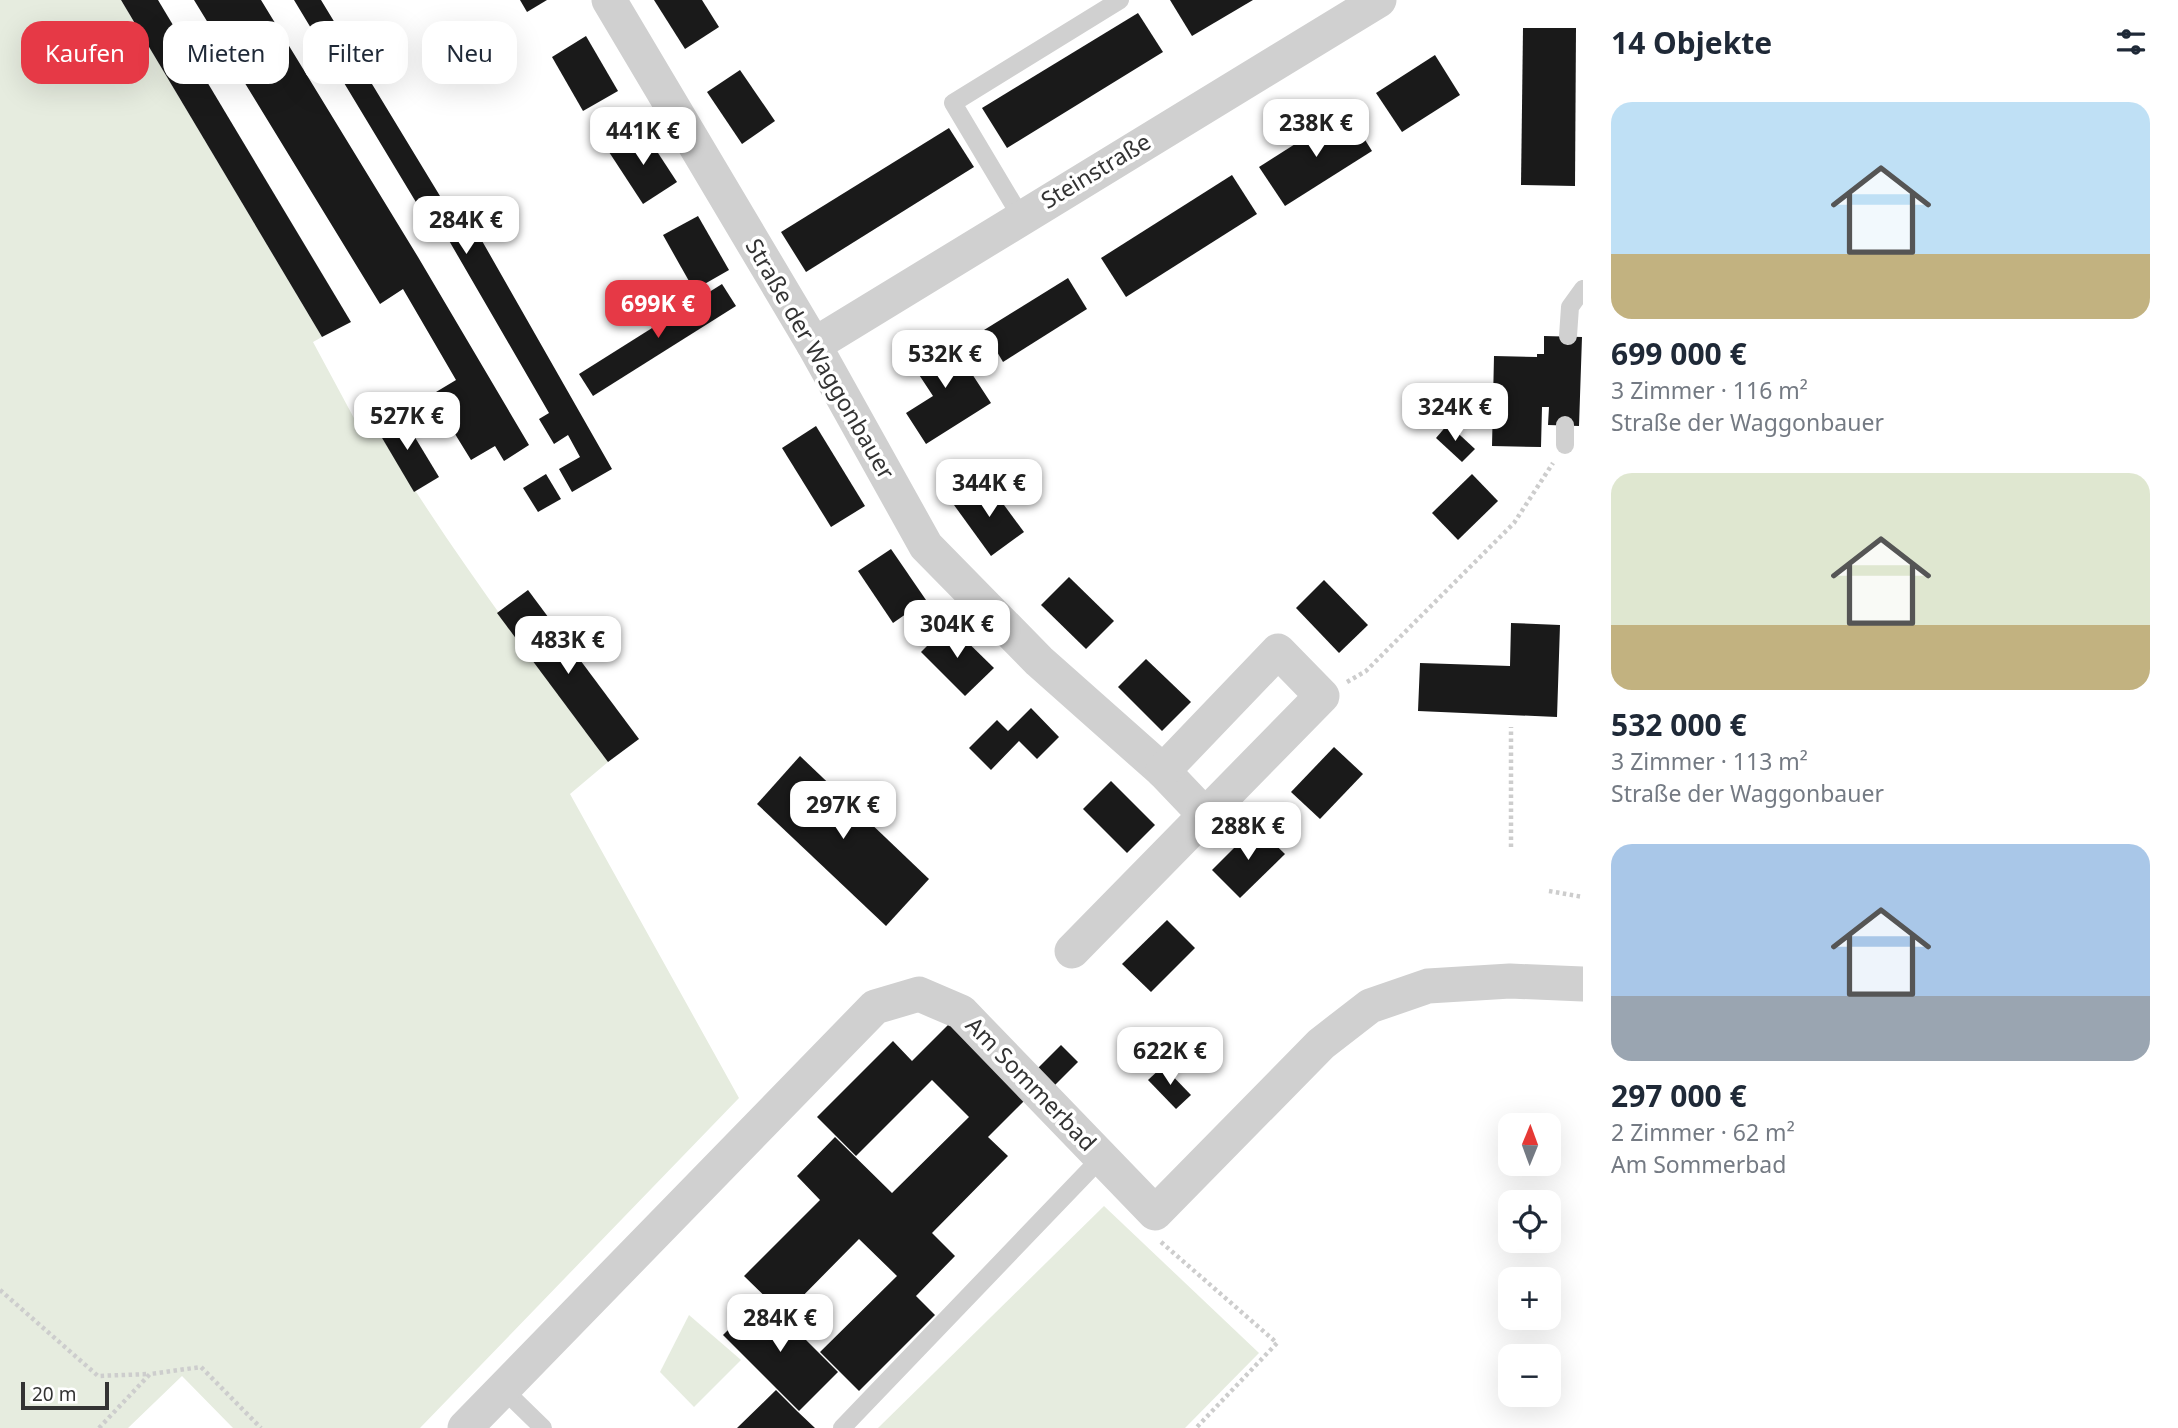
<!DOCTYPE html>
<html lang="de">
<meta charset="utf-8">
<style>
:root{--surface:#fff;--page:#f6f6f7;--text:#1f2937;--muted:#747a83;--accent:#e63946}
body{margin:0;font-family:"Noto Sans",sans-serif;background:var(--page);color:var(--text);height:100vh;display:flex;flex-direction:column;font-size:26px;white-space:nowrap}
*{box-sizing:border-box;margin:0}
p{font-size:23px;color:var(--muted)}
.icon{flex:none;width:38px;height:38px;fill:none;stroke:currentColor;stroke-width:2;stroke-linecap:round;stroke-linejoin:round}
.map{position:relative;flex:1;overflow:hidden}
.details{display:flex;flex-direction:column;background:var(--surface);width:595px}
.details>*{flex:none}
.banner{position:absolute;left:21px;top:21px;width:665px;height:63px;display:flex;gap:14px}
.needle{width:46px;rotate:1deg}
.tools{position:absolute;left:1498px;top:1113px;display:grid;gap:14px}
.tools a{display:grid;place-items:center;width:63px;height:63px;border-radius:14px;background:var(--surface);box-shadow:0 7px 28px #0002;font-size:35px}
.scale{position:absolute;left:21px;bottom:18px;width:88px;box-sizing:border-box;padding-left:7px;border:4px solid #333;border-top:0;font-size:19px;line-height:24px;white-space:nowrap;color:#333;-webkit-text-stroke:5px #fff;paint-order:stroke}
.price{position:absolute;translate:-50% -60px;padding:0 16px;border-radius:14px;background:#fff;color:#222;font-size:23px;line-height:46px;filter:drop-shadow(0 2px 4px #0008)}
.price::after{content:'';position:absolute;left:50%;top:42px;width:21px;height:16px;margin-left:-10px;background:inherit;clip-path:polygon(0 0,100% 0,50% 100%)}
.price.selected{background:var(--accent);color:#fff}
ul{padding:0;list-style:none}
li{display:grid;align-content:center;gap:14px;height:371px;padding:0 28px}
li span{display:grid;place-items:center;height:217px;border-radius:21px;color:#555}
li>.icon{margin-inline-start:auto}
span .icon{width:126px;height:126px;fill:#fffc;stroke-width:1}
li b{font-size:30px}
h2{display:flex;justify-content:space-between;align-items:center;height:84px;padding:0 28px;font-size:30px}
.pill{padding:0 24px;border-radius:21px;background:var(--surface);box-shadow:0 7px 28px #0002;font-size:24px;line-height:63px}
.pill.selected{background:var(--accent);color:#fff}
main{display:flex;flex:1;min-height:0}
.map>svg:first-child{display:block}
.green{fill:#e6ecdf}
.building{fill:#1a1a1a}
.lines{fill:none;stroke-linecap:round;stroke-linejoin:round}
.path{stroke:#cdcdcd;stroke-width:4.5;stroke-dasharray:3.5 3.5;stroke-linecap:butt}
.lane{stroke:#d0d0d0;stroke-width:18}
.street{stroke:#d0d0d0;stroke-width:35}
.labels{text-anchor:middle;stroke-width:7;stroke-linejoin:round;paint-order:stroke}
.street-label{font-size:23px;fill:#333;stroke:#fff}
</style>
<main>
<div class="map">
<svg width="1583" height="1428" viewBox="0 0 1583 1428">
<rect width="100%" height="100%" fill="#fff"/>
<!-- green -->
<g class="green">
<path d="M0 0H121L322 337 313 342 362 433 375 426C445 543 527 652 608 762L570 794 739 1098 420 1428H233L182 1376 128 1428H0Z"/>
<path d="M1104 1206 1259 1353 1185 1428H878Z"/>
<path d="M689 1315 741 1360 694 1407 660 1372Z"/>
</g>
<!-- building -->
<g class="building">
<path d="M121 0H158L351 322 322 337Z"/>
<path d="M194 0H261L418 257 529 445 504 461 495 446 471 460 431 395 456 380 403 289 380 304Z"/>
<path d="M294 0H321L457 224 469 218 612 469 572 492 559 469 580 457 568 435 554 444 539 419 549 413 444 232 437 237Z"/>
<path d="M520 0H547L527 12Z"/>
<path d="M654 0H702L719 27 685 49Z"/>
<path d="M1170 0H1253L1192 36Z"/>
<path d="M1138 13 1163 52 1007 148 982 108Z"/>
<path d="M1523 28H1576L1575 186 1521 185Z"/>
<path d="M586 36 618 91 583 111 552 57Z"/>
<path d="M1435 55 1460 95 1402 132 1376 93Z"/>
<path d="M740 70 775 121 742 144 707 92Z"/>
<path d="M1347 111 1372 151 1285 206 1259 167Z"/>
<path d="M949 128 974 167 806 272 781 232Z"/>
<path d="M643 130 677 182 643 204 609 152Z"/>
<path d="M1232 175 1257 214 1126 297 1101 258Z"/>
<path d="M698 216 729 270 694 290 663 235Z"/>
<path d="M1068 278 1087 309 1003 362 984 330Z"/>
<path d="M722 284 736 306 593 396 579 374Z"/>
<path d="M946 334 991 403 926 444 906 413 933 396 908 358Z"/>
<path d="M1544 336 1582 337 1579 426 1548 425 1549 407H1542L1541 447 1492 446 1494 356 1537 357V354H1544Z"/>
<path d="M399 411 439 477 414 492 375 426Z"/>
<path d="M1448 424 1475 449 1462 462 1436 438Z"/>
<path d="M816 426 865 506 831 527 782 448Z"/>
<path d="M546 474 561 499 538 512 523 488Z"/>
<path d="M1472 474 1498 501 1458 540 1432 513Z"/>
<path d="M987 482 1024 532 991 556 954 505Z"/>
<path d="M891 549 926 600 893 623 858 571Z"/>
<path d="M1069 577 1114 621 1086 649 1041 605Z"/>
<path d="M1324 580 1368 625 1339 653 1296 608Z"/>
<path d="M528 590 639 739 608 762 497 613Z"/>
<path d="M1511 623 1560 625 1557 717 1418 711 1420 663 1510 666Z"/>
<path d="M949 624 994 668 965 696 921 652Z"/>
<path d="M1146 659 1191 702 1162 731 1118 687Z"/>
<path d="M1031 708 1059 737 1037 759 1019 741 991 770 969 748 997 720 1008 731Z"/>
<path d="M1334 747 1363 774 1320 819 1291 792Z"/>
<path d="M800 756 929 879 886 926 757 804Z"/>
<path d="M1111 781 1155 825 1127 853 1083 809Z"/>
<path d="M1256 826 1285 854 1240 898 1212 870Z"/>
<path d="M1167 920 1195 948 1151 992 1122 964Z"/>
<path d="M952 1021 1028 1097 988 1137 1008 1156 932 1233 955 1256 916 1296 935 1315 859 1391 820 1352 897 1276 859 1239 784 1315 744 1276 820 1200 797 1176 835 1137 892 1193 969 1117 932 1080 856 1156 817 1117 893 1041 912 1061Z"/>
<path d="M1061 1045 1078 1062 1053 1087 1036 1070Z"/>
<path d="M1163 1066 1191 1095 1176 1109 1148 1080Z"/>
<path d="M762 1296 838 1372 799 1411 723 1335Z"/>
<path d="M776 1390 797 1411 815 1428H737Z"/>
</g>
<g class="lines">
<!-- path -->
<g class="path">
<path d="M1347 682 1366 671 1514 523 1553 463"/>
<path d="M1511 847V727"/>
<path d="M1549 891 1583 897"/>
<path d="M1161 1242 1277 1343 1196 1428"/>
<path d="M0 1290 98 1376 149 1374"/>
<path d="M99 1428 150 1374 201 1367 261 1428"/>
</g>
<!-- lane -->
<g class="lane">
<path d="M1021 217 953 103 1120 0"/>
<path d="M1568 336 1570 307 1583 289"/>
<path d="M1565 445V425"/>
<path d="M504 1390 543 1428"/>
<path d="M842 1428 1101 1158"/>
</g>
<!-- street -->
<g class="street">
<path d="M609 0 814 345 926 546 1039 661 1163 771 1204 814"/>
<path d="M814 345 1379 0"/>
<path d="M1072 951 1322 696 1278 651 1163 771"/>
<path d="M465 1428 875 1007 919 994 961 1012 1155 1213 1321 1044 1370 1006 1428 986 1510 981 1583 984"/>
</g>
</g>
<g class="labels">
<!-- street labels -->
<g class="street-label">
<text transform="translate(1096 171) rotate(-31)" y="8">Steinstraße</text>
<text transform="translate(820 359) rotate(60)" y="8">Straße der Waggonbauer</text>
<text transform="translate(1031 1084) rotate(46)" y="8">Am Sommerbad</text>
</g>
</g>
</svg>
<div class="tools">
<a><svg class="needle" viewBox="-14 -14 28 28"><path d="M0-13l5 13h-10z" fill="#e53935"/><path d="M0 13l5-13h-10z" fill="#747a83"/></svg></a>
<a><svg class="icon" aria-label="locate" viewBox="0 0 24 24"><circle cx="12" cy="12" r="6"/><path d="M12 2v4M12 18v4M2 12h4M18 12h4"/></svg></a>
<a>+</a>
<a>−</a>
</div>
<div class="scale">20 m</div>
<b class="price" style="left:1316px;top:159px">238K €</b>
<b class="price" style="left:643px;top:167px">441K €</b>
<b class="price" style="left:466px;top:256px">284K €</b>
<b class="price selected" style="left:658px;top:340px">699K €</b>
<b class="price" style="left:945px;top:390px">532K €</b>
<b class="price" style="left:1455px;top:443px">324K €</b>
<b class="price" style="left:407px;top:452px">527K €</b>
<b class="price" style="left:989px;top:519px">344K €</b>
<b class="price" style="left:957px;top:660px">304K €</b>
<b class="price" style="left:568px;top:676px">483K €</b>
<b class="price" style="left:843px;top:841px">297K €</b>
<b class="price" style="left:1248px;top:862px">288K €</b>
<b class="price" style="left:1170px;top:1087px">622K €</b>
<b class="price" style="left:780px;top:1354px">284K €</b>
<div class="banner">
<a class="pill selected">Kaufen</a>
<a class="pill">Mieten</a>
<a class="pill">Filter</a>
<a class="pill">Neu</a>
</div>
</div>
<section class="details">
<h2>14 Objekte<svg class="icon" aria-label="filters" viewBox="0 0 24 24"><path d="M4 7h16M4 17h16"/><circle cx="9" cy="7" r="2"/><circle cx="15" cy="17" r="2"/></svg></h2>
<ul>
<li><span style="background:linear-gradient(#bfe0f5 70%,#c2b280 0)"><svg class="icon" aria-label="home" viewBox="0 0 24 24"><path d="M3 11l9-7 9 7M6 9v11h12V9"/></svg></span><div><b>699 000 €</b><p>3 Zimmer · 116 m²</p><p>Straße der Waggonbauer</p></div></li>
<li><span style="background:linear-gradient(#dfe7d0 70%,#c2b280 0)"><svg class="icon" aria-label="home" viewBox="0 0 24 24"><path d="M3 11l9-7 9 7M6 9v11h12V9"/></svg></span><div><b>532 000 €</b><p>3 Zimmer · 113 m²</p><p>Straße der Waggonbauer</p></div></li>
<li><span style="background:linear-gradient(#a9c7e8 70%,#9aa5b1 0)"><svg class="icon" aria-label="home" viewBox="0 0 24 24"><path d="M3 11l9-7 9 7M6 9v11h12V9"/></svg></span><div><b>297 000 €</b><p>2 Zimmer · 62 m²</p><p>Am Sommerbad</p></div></li>
</ul>
</section>
</main>
